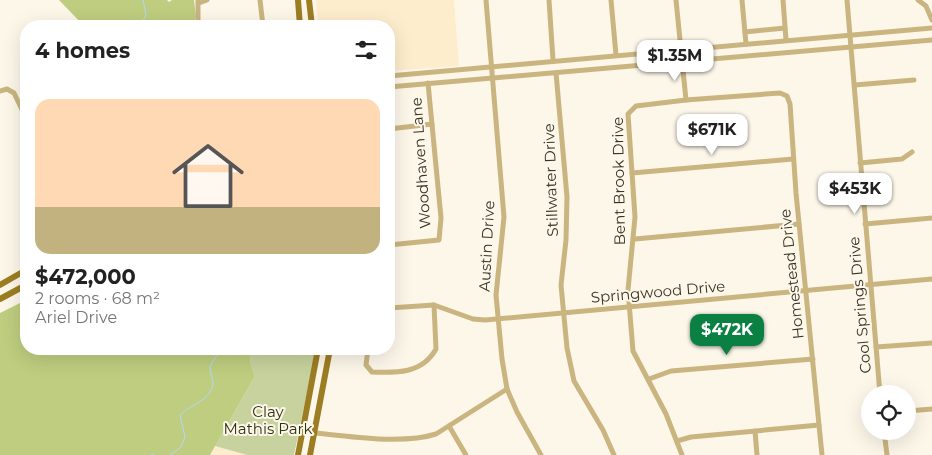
<!DOCTYPE html>
<meta charset="utf-8">
<style>
:root{--surface:#fff;--page:#f6f6f6;--text:#222;--muted:#767676;--accent:#0b8043}
body{margin:0;font-family:Montserrat,sans-serif;background:var(--page);color:var(--text);height:100vh;display:flex;flex-direction:column;font-size:19px;white-space:nowrap}
*{box-sizing:border-box;margin:0}
p{font-size:16px;color:var(--muted)}
.icon{flex:none;width:28px;height:28px;fill:none;stroke:currentColor;stroke-width:2;stroke-linecap:round;stroke-linejoin:round}
.map{position:relative;flex:1;overflow:hidden}
.panel{position:absolute;left:20px;top:20px;width:375px;height:335px;display:flex;flex-direction:column;background:var(--surface);border-radius:20px;box-shadow:0 5px 20px #0002}
.panel>*{flex:none}
.buttons{position:absolute;left:861px;top:385px;display:grid;gap:10px}
.buttons a{display:grid;place-items:center;width:55px;height:55px;border-radius:50%;background:var(--surface);box-shadow:0 5px 20px #0002;font-size:25px}
.price{position:absolute;translate:-50% -42px;padding:0 11px;border-radius:10px;background:#fff;color:#222;font-size:16px;line-height:32px;filter:drop-shadow(0 1px 2px #0008)}
.price::after{content:'';position:absolute;left:50%;top:30px;width:15px;height:11px;margin-left:-8px;background:inherit;clip-path:polygon(0 0,100% 0,50% 100%)}
.price.selected{background:var(--accent);color:#fff}
ul{padding:0;list-style:none}
li{display:grid;align-content:center;gap:10px;height:265px;padding:0 15px}
li span{display:grid;place-items:center;height:155px;border-radius:15px;color:#555}
li>.icon{margin-inline-start:auto}
span .icon{width:90px;height:90px;fill:#fffc;stroke-width:1}
li b{font-size:21px}
h2{display:flex;justify-content:space-between;align-items:center;height:60px;padding:0 15px;font-size:21px}
.map>svg:first-child{display:block}
.built{fill:#fdedcd}
.green{fill:#c7d29e}
.forest{fill:#becd7f}
.lines{fill:none;stroke-linecap:round;stroke-linejoin:round}
.stream{stroke:#b5d7fb;stroke-width:1}
.minor{stroke:#cab581;stroke-width:5}
.major{stroke:#9c7d22;stroke-width:6}
.labels{text-anchor:middle;stroke-width:4;stroke-linejoin:round;paint-order:stroke}
.street-label{font-size:15px;fill:#3a3427;stroke:#fdf7ea}
.park-label{font-size:15px;fill:#2c3210;stroke:#fdf7ea}
</style>
<div class="map">
<svg width="932" height="455" viewBox="0 0 932 455">
<rect width="100%" height="100%" fill="#fdf7ea"/>
<!-- built -->
<g class="built">
<path d="M316 0H454L459 66 389 71V26H318Z"/>
<path d="M215 446 247 455H210Z"/>
</g>
<!-- green -->
<path class="green" d="M252 349H316L294 455H247L215 446 255 376 250 361Z"/>
<!-- forest -->
<g class="forest">
<path d="M59 0H167L169 2 172 0H194L196 17 193 26H84Z"/>
<path d="M26 300V349H252L250 361 255 376 210 455H0V313Z"/>
</g>
<g class="lines">
<!-- stream -->
<g class="stream">
<path d="M141 26 146 14 143 0"/>
<path d="M151 455H155"/>
<path d="M170 455 181 447 185 437 180 415C189 405 213 400 213 382 212 377 210 372 210 366L221 349"/>
</g>
<!-- minor -->
<g class="minor">
<path d="M260 0 263 26"/>
<path d="M486 0 504 217 496 295 502 359 507 389 517 412 541 455"/>
<path d="M549 0 553 60"/>
<path d="M611 0 616 55"/>
<path d="M676 0 686 100"/>
<path d="M742 0 746 44"/>
<path d="M783 0 786 40"/>
<path d="M847 0 880 394"/>
<path d="M918 0 926 6 932 20"/>
<path d="M199 3 207 0"/>
<path d="M198 26V0"/>
<path d="M745 32 785 28"/>
<path d="M556 73 567 197 566 240 561 285 567 348 574 381 603 430 614 455"/>
<path d="M389 76 932 28"/>
<path d="M855 85 914 80"/>
<path d="M389 87 932 40"/>
<path d="M0 91 7 89 14 93 26 118"/>
<path d="M389 129 432 124"/>
<path d="M860 163 902 159 912 152"/>
<path d="M632 173 793 159"/>
<path d="M865 224 932 218"/>
<path d="M635 239 799 224"/>
<path d="M389 245 439 240 441 218 428 83"/>
<path d="M389 308 434 305 473 319 485 320 932 279"/>
<path d="M876 347 932 343"/>
<path d="M368 349 366 365 372 372C396 373 422 374 436 349L434 305"/>
<path d="M649 379 671 371 813 359"/>
<path d="M908 411 932 409"/>
<path d="M449 426 466 455"/>
<path d="M755 431 757 455"/>
<path d="M884 431 887 455"/>
<path d="M314 433C350 436 401 445 436 434L507 389"/>
<path d="M677 441 691 437 819 425"/>
<path d="M682 455 666 414 633 351 628 290 635 217 628 114 636 106 686 100 780 93 787 96 790 104 796 193 822 455"/>
</g>
<!-- major -->
<g class="major">
<path d="M298 0 300 26"/>
<path d="M309 0 312 26"/>
<path d="M0 285 26 270"/>
<path d="M0 299 26 285"/>
<path d="M298 455 318 349"/>
<path d="M310 455 330 349"/>
</g>
</g>
<g class="labels">
<!-- street labels -->
<g class="street-label">
<text transform="translate(421 163) rotate(-94)" y="5">Woodhaven Lane</text>
<text transform="translate(551 180) rotate(-92)" y="5">Stillwater Drive</text>
<text transform="translate(619 181) rotate(-91)" y="5">Bent Brook Drive</text>
<text transform="translate(487 246) rotate(-87)" y="5">Austin Drive</text>
<text transform="translate(792 274) rotate(-96)" y="5">Homestead Drive</text>
<text transform="translate(658 292) rotate(-5)" y="5">Springwood Drive</text>
<text transform="translate(860 305) rotate(-95)" y="5">Cool Springs Drive</text>
</g>
<!-- park labels -->
<g class="park-label">
<text x="268" y="417">Clay<tspan x="268" dy="17">Mathis Park</tspan></text>
</g>
</g>
</svg>
<div class="buttons">
<a><svg class="icon" aria-label="locate" viewBox="0 0 24 24"><circle cx="12" cy="12" r="6"/><path d="M12 2v4M12 18v4M2 12h4M18 12h4"/></svg></a>
</div>
<b class="price" style="left:675px;top:82px">$1.35M</b>
<b class="price" style="left:712px;top:156px">$671K</b>
<b class="price" style="left:855px;top:215px">$453K</b>
<b class="price selected" style="left:727px;top:356px">$472K</b>
<section class="panel">
<h2>4 homes<svg class="icon" aria-label="filters" viewBox="0 0 24 24"><path d="M4 7h16M4 17h16"/><circle cx="9" cy="7" r="2"/><circle cx="15" cy="17" r="2"/></svg></h2>
<ul>
<li><span style="background:linear-gradient(#ffd9b3 70%,#c2b280 0)"><svg class="icon" aria-label="home" viewBox="0 0 24 24"><path d="M3 11l9-7 9 7M6 9v11h12V9"/></svg></span><div><b>$472,000</b><p>2 rooms · 68 m²</p><p>Ariel Drive</p></div></li>
</ul>
</section>
</div>
